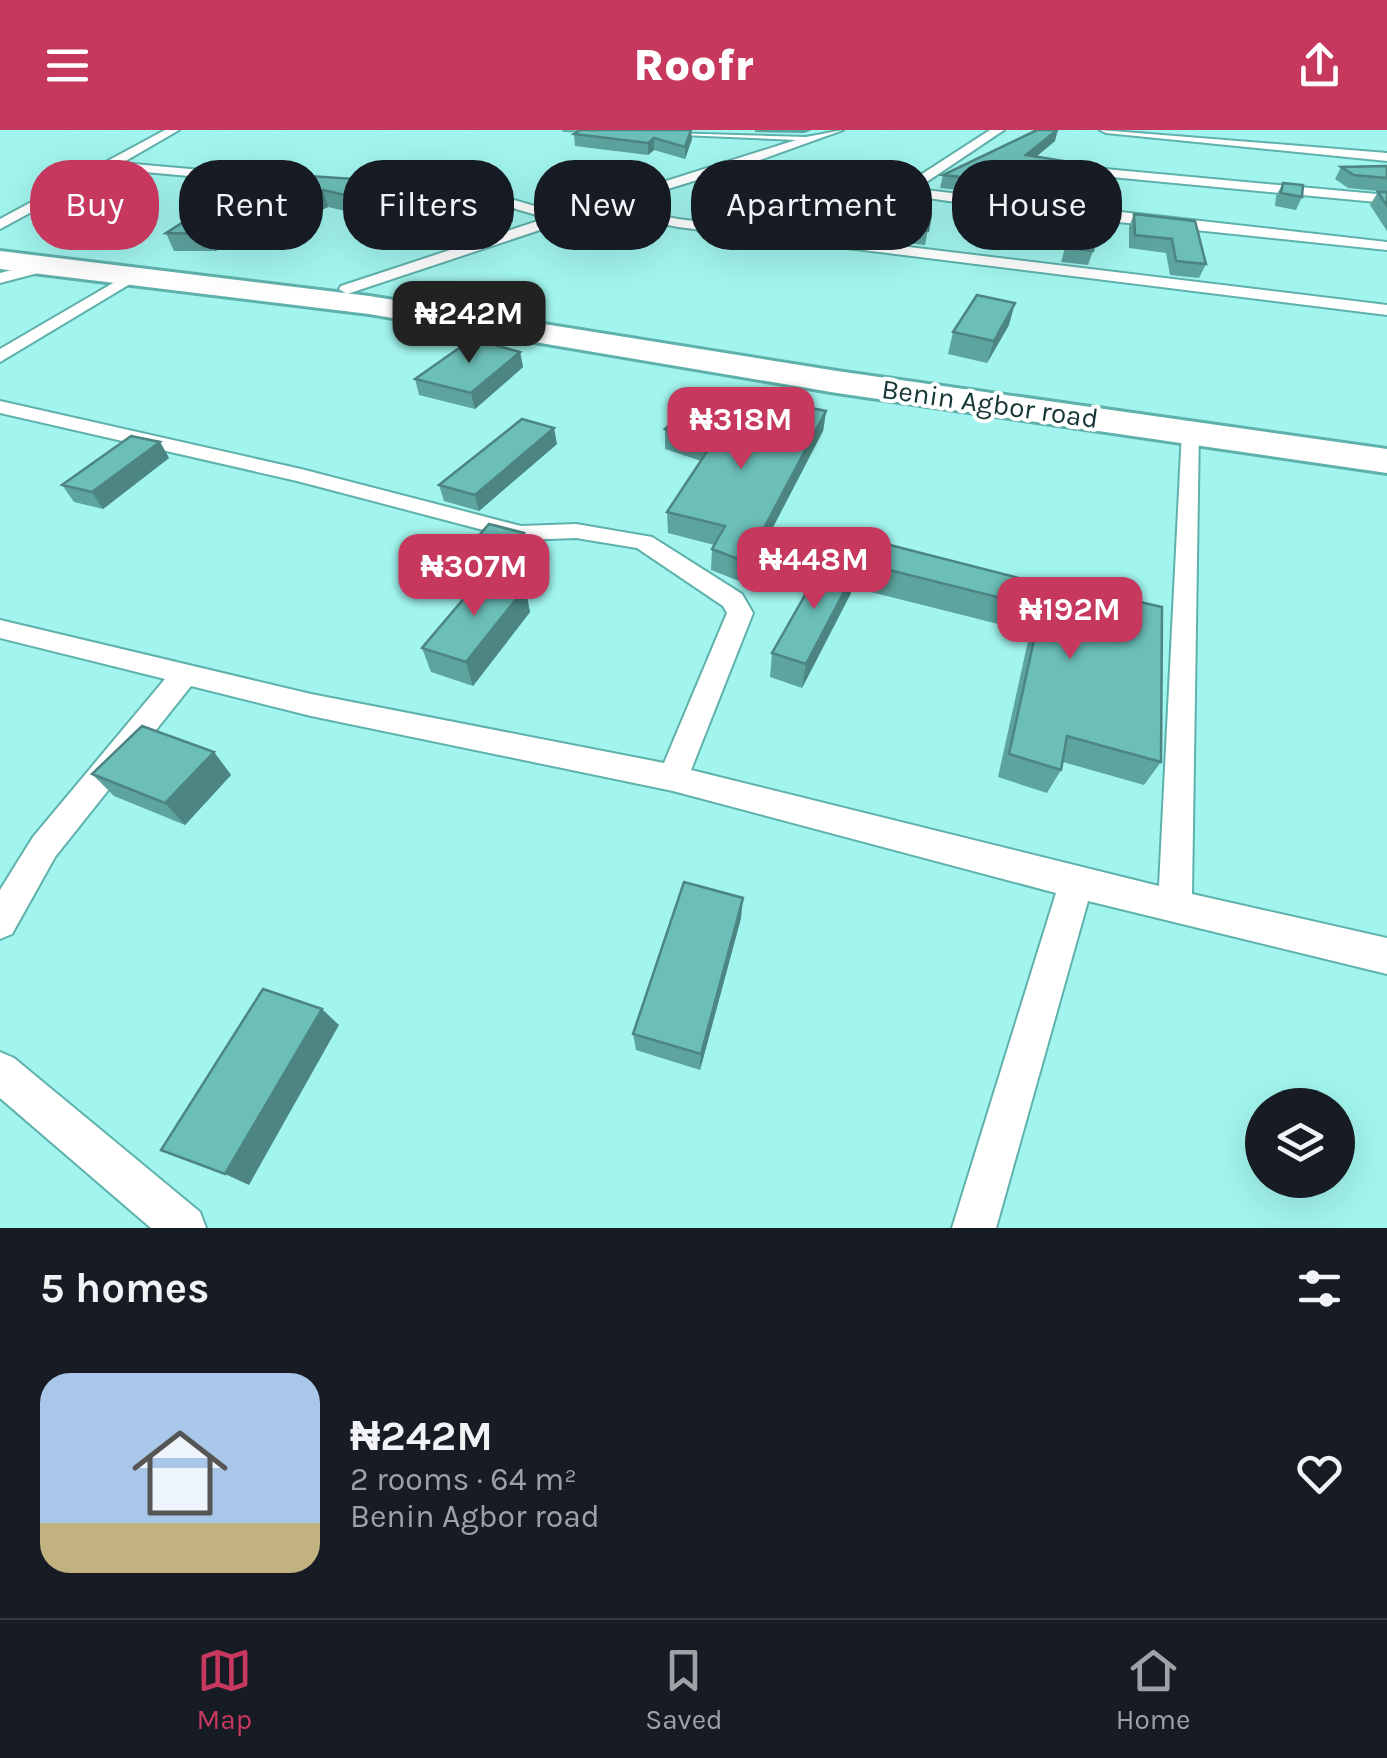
<!DOCTYPE html>
<meta charset="utf-8">
<style>
:root{--surface:#171b24;--page:#242831;--text:#f1f3f6;--muted:#9ea1a6;--line:#363941;--accent:#c7385f}
body{margin:0;font-family:Karla,sans-serif;background:var(--page);color:var(--text);height:100vh;display:flex;flex-direction:column;font-size:38px;white-space:nowrap}
*{box-sizing:border-box;margin:0}
p{font-size:32px;color:var(--muted)}
.icon{flex:none;width:55px;height:55px;fill:none;stroke:currentColor;stroke-width:2;stroke-linecap:round;stroke-linejoin:round}
.map{position:relative;height:1098px;overflow:hidden}
.side{display:flex;flex-direction:column;background:var(--surface);flex:1}
.side>*{flex:none}
.hud{position:absolute;left:30px;top:30px;width:1328px;height:90px;display:flex;gap:20px}
.fabs{position:absolute;left:1245px;top:958px;display:grid;gap:20px}
.fabs a{display:grid;place-items:center;width:110px;height:110px;border-radius:50%;background:var(--surface);box-shadow:0 10px 40px #0002;font-size:50px}
.price{position:absolute;translate:-50% -85px;padding:0 22px;border-radius:20px;background:var(--accent);color:#fff;font-size:32px;line-height:65px;filter:drop-shadow(0 2px 5px #0008)}
.price::after{content:'';position:absolute;left:50%;top:60px;width:30px;height:22px;margin-left:-15px;background:inherit;clip-path:polygon(0 0,100% 0,50% 100%)}
.price.on{background:#222;color:#fff}
ul{padding:0;list-style:none}
li{display:flex;align-items:center;gap:30px;height:250px;padding:0 40px}
li span{display:grid;place-items:center;flex:none;width:280px;height:200px;border-radius:30px;color:#555}
li>.icon{margin-inline-start:auto}
span .icon{width:120px;height:120px;fill:#fffc;stroke-width:1}
li b{font-size:42px}
h2{display:flex;justify-content:space-between;align-items:center;height:120px;padding:0 40px;font-size:42px}
.chip{padding:0 35px;border-radius:40px;background:var(--surface);box-shadow:0 10px 40px #0002;font-size:35px;line-height:90px}
.chip.on{background:var(--accent);color:#fff}
header{display:flex;justify-content:space-between;align-items:center;height:130px;padding:0 40px;background:var(--accent);color:#fff;font-size:45px;font-weight:800}
.tabs{display:flex;justify-content:space-around;align-items:center;height:140px;border-top:2px solid var(--line);background:var(--surface);font-size:28px;color:var(--muted)}
.tabs a{display:grid;justify-items:center;gap:5px}
.tabs .on{color:var(--accent)}
.map>svg:first-child{display:block}
.lines{fill:none;stroke-linecap:round;stroke-linejoin:round}
.street-casing{stroke:#5fb1ab;stroke-width:4}
.highway-casing{stroke:#5fb1ab;stroke-width:6}
.street{fill:#fff;fill-rule:evenodd}
.highway{fill:#fff;fill-rule:evenodd}
.wall{fill:#5da39e}
.shaded-wall{fill:#4c8581}
.building{fill:#6cbeb8;stroke:#4c8581;stroke-width:2.5}
.labels{text-anchor:middle;stroke-width:8;stroke-linejoin:round;paint-order:stroke}
.far-street-label{font-size:28px;fill:#143735;stroke:#fff}
</style>
<header><svg class="icon" aria-label="menu" viewBox="0 0 24 24"><path d="M4 6h16M4 12h16M4 18h16"/></svg>Roofr<svg class="icon" aria-label="share" viewBox="0 0 24 24"><path d="M12 15V3M7 8l5-5 5 5M5 13v7h14v-7"/></svg></header>
<div class="map">
<svg width="1387" height="1098" viewBox="0 0 1387 1098">
<rect width="100%" height="100%" fill="#a2f5ee"/>
<g class="lines">
<defs>
<g id="street">
<path d="M165 0H179L122 33 500 66 562 84 796 10 564 0 806 7 843 0 743 36 902 57 990 0H1004L916 59 1387 112V120L1042 84 729 40 613 76 678 89 1387 175V185L678 97 597 81 347 164 339 159 341 156 547 88 499 74 111 39 0 99V89Z"/>
<path d="M1100 0 1387 23V31L1106 3Z"/>
<path d="M1105 39 1387 65V73L1101 46Z"/>
<path d="M52 130 60 135 57 138 0 153V143Z"/>
<path d="M132 142 145 145 0 232V219Z"/>
<path d="M0 271 301 339 521 396 576 394 652 407 742 464 753 483 691 640 1159 756 1182 301 1199 297 1192 764 1387 808V844L1088 771 996 1098H952L1056 763 673 661 311 586 191 556 55 727 12 804 0 809V760L33 707 165 549 0 508V490L311 564 664 633 727 483 723 476 637 418 576 408 521 410 297 351 0 283Z"/>
<path d="M0 922 14 928 200 1082 206 1098H151L0 968Z"/>
</g>
<path id="highway" d="M0 121 369 166 837 241 1387 319V343L837 263 369 184 0 139Z"/>
</defs>
<!-- street casing -->
<use href="#street" class="street-casing"/>
<!-- highway casing -->
<use href="#highway" class="highway-casing"/>
<!-- street -->
<use href="#street" class="street"/>
<!-- highway -->
<use href="#highway" class="highway"/>
</g>
<!-- wall -->
<g class="wall">
<path d="M755 0H812L804 3 755 2Z"/>
<path d="M574 4 692 9 685 29 654 20 648 25 575 16Z"/>
<path d="M1055 11 1036 27 1082 34 1078 46 1063 72 940 58 943 45Z"/>
<path d="M1387 36V62L1348 58 1335 49 1341 37Z"/>
<path d="M262 43 360 65 350 82 328 77 295 93 277 89 254 106 234 104 216 121H174L166 103 218 70 217 66Z"/>
<path d="M1283 53 1302 67 1296 80 1275 76 1276 66Z"/>
<path d="M721 54H793L849 65 810 101 759 89V84L721 67Z"/>
<path d="M379 62 511 79 513 92 465 110 382 75Z"/>
<path d="M1378 62H1387V101L1370 75Z"/>
<path d="M903 82 931 84 925 115 897 112Z"/>
<path d="M1134 84 1195 91 1206 134 1199 148 1170 145 1166 123 1129 118V97Z"/>
<path d="M1070 100 1093 121 1088 135 1061 132Z"/>
<path d="M1009 195 987 233 948 224 953 202Z"/>
<path d="M520 222 523 237 475 279 419 265 415 249Z"/>
<path d="M826 281 823 301 744 453 711 440 712 419 714 415 668 403 667 382 701 331 665 319V299L780 302Z"/>
<path d="M160 312 169 328 103 379 74 372 62 355Z"/>
<path d="M557 314 479 381 444 371 439 355Z"/>
<path d="M527 420 502 451 525 458 530 482 473 556 431 542 422 518 482 447 465 443 461 426Z"/>
<path d="M873 436 1111 471 1114 466 1161 632 1144 655 1063 632 1061 640 1047 663 998 647 1030 502 867 461Z"/>
<path d="M851 463 802 558 770 547 772 523Z"/>
<path d="M214 622 231 645 185 695 114 666 92 644Z"/>
<path d="M741 788 700 940 636 920 633 904Z"/>
</g>
<!-- shaded-wall -->
<g class="shaded-wall">
<path d="M691 0 692 9 685 29V17Z"/>
<path d="M1058 0 1055 11 1022 38 1026 25Z"/>
<path d="M654 8V20L648 25V13Z"/>
<path d="M1082 34 1078 46 1063 72 1067 59Z"/>
<path d="M356 49 360 65 350 82 345 65Z"/>
<path d="M851 52 849 65 810 101 811 88Z"/>
<path d="M323 60 328 77 295 93 289 75Z"/>
<path d="M271 72 277 89 254 106 248 88Z"/>
<path d="M511 79 513 92 465 110 462 96Z"/>
<path d="M227 87 234 104 216 121 208 104Z"/>
<path d="M1015 173 1009 195 987 233 994 211Z"/>
<path d="M520 222 523 237 475 279 471 263Z"/>
<path d="M826 281 823 301 744 453 746 432Z"/>
<path d="M554 298 557 314 479 381 475 365Z"/>
<path d="M160 312 169 328 103 379 92 362Z"/>
<path d="M524 403 527 420 500 452 496 436Z"/>
<path d="M856 439 851 463 802 558 806 534Z"/>
<path d="M525 458 530 482 473 556 466 532Z"/>
<path d="M214 622 231 645 185 695 165 673Z"/>
<path d="M743 768 741 788 700 940 701 924Z"/>
<path d="M322 879 339 895 249 1055 225 1044Z"/>
</g>
<!-- building -->
<g class="building">
<path d="M580 0H691L685 17 654 8 648 13 574 4Z"/>
<path d="M1037 0H1057L1026 25 1082 34 1067 59 943 45Z"/>
<path d="M1387 36V48L1354 45 1341 37Z"/>
<path d="M764 42 793 54 806 46 851 52 811 88 760 75 764 73 721 54Z"/>
<path d="M262 43 356 49 345 65 323 60 289 75 271 72 248 88 227 87 208 104 166 103 222 67 217 66Z"/>
<path d="M1283 53 1303 55 1302 67 1281 63Z"/>
<path d="M381 55 511 79 462 96 379 62Z"/>
<path d="M1378 62H1387V76Z"/>
<path d="M903 82 931 84 928 101 899 98Z"/>
<path d="M1134 84 1195 91 1206 134 1176 131 1172 109 1135 105Z"/>
<path d="M1070 100 1096 103 1093 121 1066 118Z"/>
<path d="M977 165 1015 173 994 211 953 202Z"/>
<path d="M472 209 520 222 471 263 415 249Z"/>
<path d="M691 275 780 302 796 275 826 281 746 432 712 419 725 396 667 382 712 314 665 299Z"/>
<path d="M522 289 554 298 475 365 439 355Z"/>
<path d="M131 306 160 312 92 362 62 355Z"/>
<path d="M489 394 524 403 496 436 461 426Z"/>
<path d="M882 413 1113 472 1114 466 1162 477 1161 632 1067 606 1061 640 1009 624 1041 478 873 436Z"/>
<path d="M825 430 856 439 806 534 772 523Z"/>
<path d="M483 446 525 458 466 532 422 518Z"/>
<path d="M142 596 214 622 165 673 92 644Z"/>
<path d="M684 752 743 768 701 924 633 904Z"/>
<path d="M263 859 322 879 225 1044 161 1020Z"/>
</g>
<g class="labels">
<!-- far-street labels -->
<g class="far-street-label">
<text transform="translate(990 273) rotate(8)" y="10">Benin Agbor road</text>
</g>
</g>
</svg>
<div class="fabs">
<a><svg class="icon" aria-label="layers" viewBox="0 0 24 24"><path d="M12 4l9 5-9 5-9-5zM3 14l9 5 9-5"/></svg></a>
</div>
<b class="price on" style="left:469px;top:236px">₦242M</b>
<b class="price" style="left:741px;top:342px">₦318M</b>
<b class="price" style="left:814px;top:482px">₦448M</b>
<b class="price" style="left:474px;top:489px">₦307M</b>
<b class="price" style="left:1070px;top:532px">₦192M</b>
<div class="hud">
<a class="chip on">Buy</a>
<a class="chip">Rent</a>
<a class="chip">Filters</a>
<a class="chip">New</a>
<a class="chip">Apartment</a>
<a class="chip">House</a>
</div>
</div>
<section class="side">
<h2>5 homes<svg class="icon" aria-label="filters" viewBox="0 0 24 24"><path d="M4 7h16M4 17h16"/><circle cx="9" cy="7" r="2"/><circle cx="15" cy="17" r="2"/></svg></h2>
<ul>
<li><span style="background:linear-gradient(#a9c7e8 75%,#c2b280 0)"><svg class="icon" aria-label="home" viewBox="0 0 24 24"><path d="M3 11l9-7 9 7M6 9v11h12V9"/></svg></span><div><b>₦242M</b><p>2 rooms · 64 m²</p><p>Benin Agbor road</p></div><svg class="icon" aria-label="heart" viewBox="0 0 24 24"><path d="M12 20l-8-8c-3-5 5-10 8-4 3-6 11-1 8 4z"/></svg></li>
</ul>
</section>
<nav class="tabs">
<a class="on"><svg class="icon" aria-label="map" viewBox="0 0 24 24"><path d="M3 6l6-2 6 2 6-2v14l-6 2-6-2-6 2zM9 4v14M15 6v14"/></svg>Map</a>
<a><svg class="icon" aria-label="saved" viewBox="0 0 24 24"><path d="M7 4h10v16l-5-4-5 4z"/></svg>Saved</a>
<a><svg class="icon" aria-label="home" viewBox="0 0 24 24"><path d="M3 11l9-7 9 7M6 9v11h12V9"/></svg>Home</a>
</nav>
